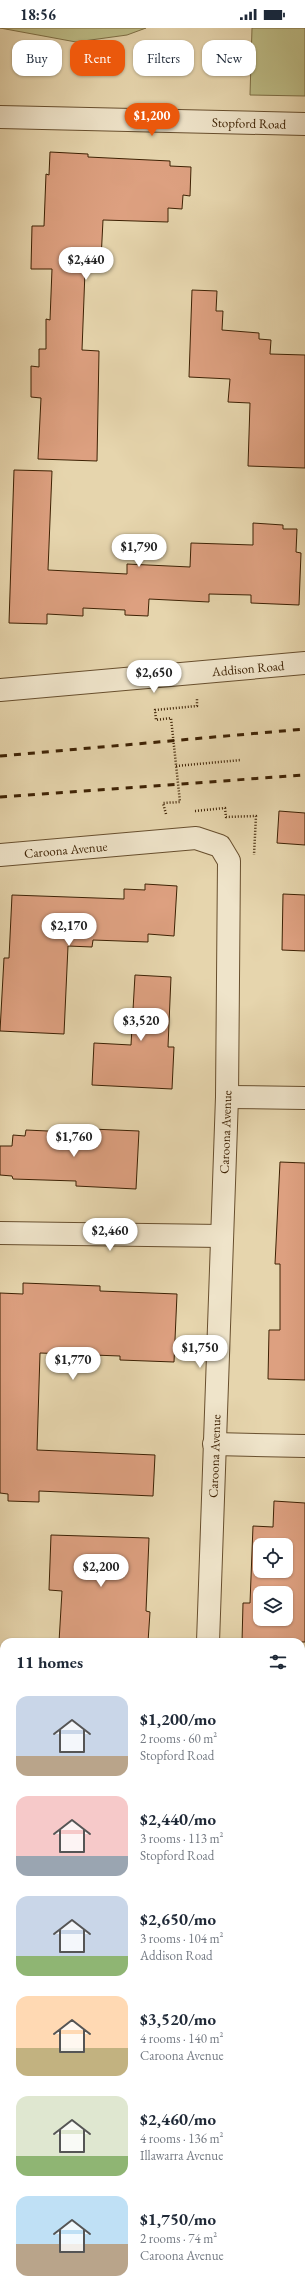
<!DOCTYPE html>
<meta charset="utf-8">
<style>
:root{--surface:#fff;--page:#f2f2f3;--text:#1f2937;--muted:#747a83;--accent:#ea580c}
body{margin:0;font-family:"EB Garamond",serif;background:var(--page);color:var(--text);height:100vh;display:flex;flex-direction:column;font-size:15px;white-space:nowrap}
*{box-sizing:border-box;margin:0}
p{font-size:13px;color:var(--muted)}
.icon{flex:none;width:22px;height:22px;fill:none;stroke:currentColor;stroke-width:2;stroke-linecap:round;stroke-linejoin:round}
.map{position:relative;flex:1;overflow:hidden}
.side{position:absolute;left:0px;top:1610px;width:305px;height:656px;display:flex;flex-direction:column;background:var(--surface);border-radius:12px 12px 0 0;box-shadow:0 1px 3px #0004}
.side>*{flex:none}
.hud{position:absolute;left:12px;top:12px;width:281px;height:36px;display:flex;gap:8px}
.tools{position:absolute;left:253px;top:1510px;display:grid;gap:8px}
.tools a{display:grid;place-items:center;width:40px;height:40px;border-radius:8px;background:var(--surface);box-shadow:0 1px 3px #0004;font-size:20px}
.price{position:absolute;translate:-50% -34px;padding:0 9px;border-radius:14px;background:#fff;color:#222;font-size:13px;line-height:26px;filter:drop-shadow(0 1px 2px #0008)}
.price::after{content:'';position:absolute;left:50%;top:24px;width:12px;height:9px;margin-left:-6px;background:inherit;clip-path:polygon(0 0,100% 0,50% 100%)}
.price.active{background:var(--accent);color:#fff}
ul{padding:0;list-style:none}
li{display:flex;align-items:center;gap:12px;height:100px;padding:0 16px}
li span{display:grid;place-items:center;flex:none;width:112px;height:80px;border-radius:12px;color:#555}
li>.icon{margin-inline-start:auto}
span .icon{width:48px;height:48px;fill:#fffc;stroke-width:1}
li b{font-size:17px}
h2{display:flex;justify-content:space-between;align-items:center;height:48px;padding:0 16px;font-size:17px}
.pill{padding:0 14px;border-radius:12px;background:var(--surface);box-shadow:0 1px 3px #0004;font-size:14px;line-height:36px}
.pill.active{background:var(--accent);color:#fff}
.status{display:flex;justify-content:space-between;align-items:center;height:28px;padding:0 20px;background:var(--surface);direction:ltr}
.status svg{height:11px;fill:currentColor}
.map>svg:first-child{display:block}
.green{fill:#bcbb85;stroke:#7d6e44}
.building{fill:#dda080;stroke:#3e2204;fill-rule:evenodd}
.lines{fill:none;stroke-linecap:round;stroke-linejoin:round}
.street-casing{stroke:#684f2e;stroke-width:24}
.secondary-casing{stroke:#3e2204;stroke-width:24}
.path{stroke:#3e2204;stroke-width:2.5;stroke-dasharray:1 2;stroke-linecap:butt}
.street{stroke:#efe4ca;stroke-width:22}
.secondary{stroke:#efe4ca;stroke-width:22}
.rail{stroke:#3e2204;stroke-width:3;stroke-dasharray:7 7;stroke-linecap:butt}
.labels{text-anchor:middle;stroke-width:4;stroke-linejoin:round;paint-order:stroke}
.street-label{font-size:13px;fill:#3e2204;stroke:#efe4ca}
</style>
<div class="status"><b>18:56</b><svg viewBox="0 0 49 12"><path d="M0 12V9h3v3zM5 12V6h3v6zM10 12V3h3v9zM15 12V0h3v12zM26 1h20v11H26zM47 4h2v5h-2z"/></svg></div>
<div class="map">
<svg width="305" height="2266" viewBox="0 0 305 2266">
<rect width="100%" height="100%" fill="#e6d5ad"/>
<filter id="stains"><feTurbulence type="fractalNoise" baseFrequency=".005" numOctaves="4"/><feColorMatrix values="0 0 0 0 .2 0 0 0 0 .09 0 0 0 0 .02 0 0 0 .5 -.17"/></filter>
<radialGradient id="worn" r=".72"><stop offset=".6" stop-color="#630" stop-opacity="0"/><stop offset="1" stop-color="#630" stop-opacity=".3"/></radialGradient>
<!-- green -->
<g class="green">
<path d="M0 0H146L127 7 76 14Z"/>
<path d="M252 0H305V68L250 67Z"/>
</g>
<!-- building -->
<g class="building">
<path d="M50 124 88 126V129L170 133V138L191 139 190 168 183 167 182 181 168 180V194L103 192 101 232 92 231V243H85L82 322 99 323 97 433 38 431 41 370 31 369V338L39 339V321H46V291L50 292 52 241H31L32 198H44L46 146 49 147Z"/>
<path d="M192 262 217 263 216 283H223L222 302 259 305V311L271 312 270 326 305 327V440L248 438 250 375 228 374 230 351 189 349Z"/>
<path d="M14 442 52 443 48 542 127 546V536L190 539 191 515 253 517V495L283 497V501H297L296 524 301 525 299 577 251 575V567L209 566V574L149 571 148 588 125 587V582L83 580V588L47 586V596L9 595Z"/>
<path d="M279 783 305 785V817L277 815Z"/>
<path d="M145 856 177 858 174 908 148 906V914L93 912 92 919 68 918 64 1006 0 1003 4 930H9L12 867 124 871V861L145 862Z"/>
<path d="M283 866 305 867V923L282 922Z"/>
<path d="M135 947 171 949 168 1019H174L172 1061 92 1057 94 1015 131 1017Z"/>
<path d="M91 1101 139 1103 136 1161 76 1158V1153L13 1151 12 1148 0 1147V1118H12L13 1107 25 1108 26 1102 91 1105Z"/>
<path d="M280 1134 305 1135V1352L268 1351 269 1302H280V1236H275Z"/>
<path d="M23 1255 100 1258V1263L177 1266 174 1334 120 1332V1328L40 1325 37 1422 155 1427 153 1468 39 1463V1474L8 1473V1466L0 1465V1265L23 1266Z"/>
<path d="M274 1473 305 1475V1614H242L243 1575H250L253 1498 273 1499ZM260 1517H286V1543H260ZM260 1565H286V1591H260Z"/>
<path d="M51 1507 149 1510 146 1583 150 1584 148 1614H59L62 1563 49 1562Z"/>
</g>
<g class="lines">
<defs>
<g id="street">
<path id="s1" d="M0 89 305 96"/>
<path id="s2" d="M0 662 305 635"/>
<path id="s3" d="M0 827 196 810 220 818 229 833 227 1069 208 1614"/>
<path d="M227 1069 305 1070"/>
<path d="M0 1205 221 1208"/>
<path d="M214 1416 305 1418"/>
<path d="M0 2189H4"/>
<path d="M194 2266V2262"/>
</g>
<g id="secondary">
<path d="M0 1766H4"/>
<path d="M301 1773H305"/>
</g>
</defs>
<!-- street casing -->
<use href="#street" class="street-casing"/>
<!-- secondary casing -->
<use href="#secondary" class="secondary-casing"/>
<!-- path -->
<g class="path">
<path d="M176 738 241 732"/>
<path d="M195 783 225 780 226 789 256 788 254 827"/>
<path d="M166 786 163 775 180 774 171 690 156 692 155 682 197 678V670"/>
</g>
<!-- street -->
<use href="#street" class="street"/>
<!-- secondary -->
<use href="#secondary" class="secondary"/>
<!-- rail -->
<g class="rail">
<path d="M0 728 305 701"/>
<path d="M0 769 305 747"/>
</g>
</g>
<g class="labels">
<!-- street labels -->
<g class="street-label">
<text dy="5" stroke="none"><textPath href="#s1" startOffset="249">Stopford Road</textPath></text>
<text dy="5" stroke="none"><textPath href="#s2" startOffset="249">Addison Road</textPath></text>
<text dy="5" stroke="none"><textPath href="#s3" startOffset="66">Caroona Avenue</textPath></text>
<text transform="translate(225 1104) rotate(-88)" y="5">Caroona Avenue</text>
<text transform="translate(214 1428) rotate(-88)" y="5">Caroona Avenue</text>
</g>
</g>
<rect width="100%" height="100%" filter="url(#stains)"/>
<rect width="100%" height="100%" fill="url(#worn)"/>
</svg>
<div class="tools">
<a><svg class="icon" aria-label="locate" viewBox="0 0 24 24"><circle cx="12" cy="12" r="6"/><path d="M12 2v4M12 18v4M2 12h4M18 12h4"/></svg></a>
<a><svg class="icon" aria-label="layers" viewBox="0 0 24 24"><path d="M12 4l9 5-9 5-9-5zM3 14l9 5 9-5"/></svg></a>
</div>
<b class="price active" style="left:152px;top:109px">$1,200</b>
<b class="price" style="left:86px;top:253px">$2,440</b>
<b class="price" style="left:139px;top:540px">$1,790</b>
<b class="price" style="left:154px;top:666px">$2,650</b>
<b class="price" style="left:69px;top:919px">$2,170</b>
<b class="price" style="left:141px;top:1014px">$3,520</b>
<b class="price" style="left:74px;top:1130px">$1,760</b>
<b class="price" style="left:110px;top:1224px">$2,460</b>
<b class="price" style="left:200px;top:1341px">$1,750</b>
<b class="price" style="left:73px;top:1353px">$1,770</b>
<b class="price" style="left:101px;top:1560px">$2,200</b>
<div class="hud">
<a class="pill">Buy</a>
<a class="pill active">Rent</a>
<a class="pill">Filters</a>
<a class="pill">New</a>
</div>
<section class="side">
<h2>11 homes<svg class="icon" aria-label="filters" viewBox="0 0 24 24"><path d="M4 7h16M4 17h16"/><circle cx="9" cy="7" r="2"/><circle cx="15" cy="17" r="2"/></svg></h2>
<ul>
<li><span style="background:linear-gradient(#c9d6e8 75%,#b9a48a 0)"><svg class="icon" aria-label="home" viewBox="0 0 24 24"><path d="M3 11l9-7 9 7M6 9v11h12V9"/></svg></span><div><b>$1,200/mo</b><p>2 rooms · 60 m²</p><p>Stopford Road</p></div></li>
<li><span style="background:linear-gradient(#f6c9c9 75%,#9aa5b1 0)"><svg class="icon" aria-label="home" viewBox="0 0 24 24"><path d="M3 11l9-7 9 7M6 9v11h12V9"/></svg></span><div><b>$2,440/mo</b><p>3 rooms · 113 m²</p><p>Stopford Road</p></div></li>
<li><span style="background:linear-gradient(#c9d6e8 75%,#8fb573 0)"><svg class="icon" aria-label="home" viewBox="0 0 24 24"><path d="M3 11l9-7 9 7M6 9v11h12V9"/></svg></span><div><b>$2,650/mo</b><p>3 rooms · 104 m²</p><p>Addison Road</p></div></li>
<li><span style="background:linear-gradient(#ffd9b3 65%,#c2b280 0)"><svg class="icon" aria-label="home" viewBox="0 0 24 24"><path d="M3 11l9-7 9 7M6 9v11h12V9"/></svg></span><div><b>$3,520/mo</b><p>4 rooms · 140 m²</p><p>Caroona Avenue</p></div></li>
<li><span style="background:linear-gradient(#dfe7d0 75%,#8fb573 0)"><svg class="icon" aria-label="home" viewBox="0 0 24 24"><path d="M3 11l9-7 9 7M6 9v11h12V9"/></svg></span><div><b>$2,460/mo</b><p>4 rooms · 136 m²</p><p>Illawarra Avenue</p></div></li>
<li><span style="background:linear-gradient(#bfe0f5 60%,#b9a48a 0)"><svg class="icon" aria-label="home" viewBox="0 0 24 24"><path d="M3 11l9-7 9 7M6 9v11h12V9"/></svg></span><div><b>$1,750/mo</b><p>2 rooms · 74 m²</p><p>Caroona Avenue</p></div></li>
</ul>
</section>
</div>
